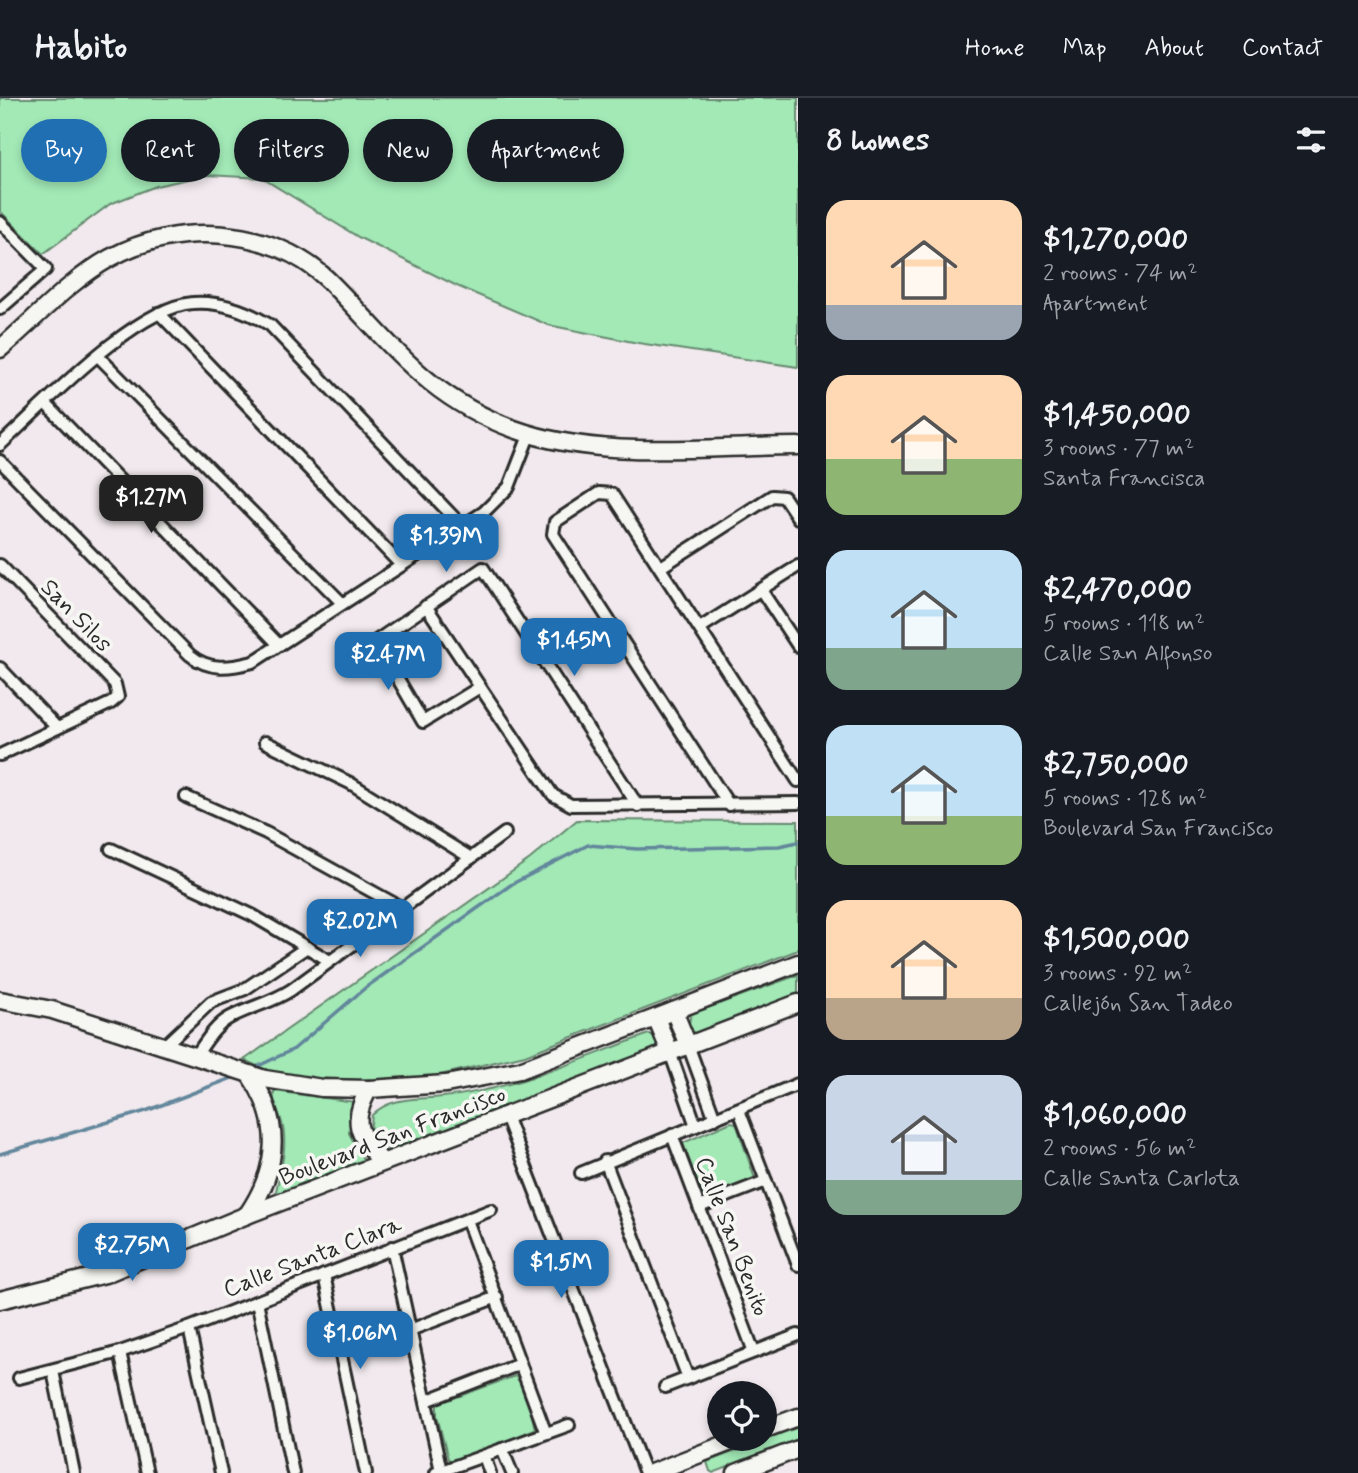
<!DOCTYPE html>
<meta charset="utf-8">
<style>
:root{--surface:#171b24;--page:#20242c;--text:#f1f3f6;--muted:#9ea1a6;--line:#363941;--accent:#1f6fb2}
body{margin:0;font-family:Mynerve,sans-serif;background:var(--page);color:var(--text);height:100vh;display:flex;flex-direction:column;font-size:26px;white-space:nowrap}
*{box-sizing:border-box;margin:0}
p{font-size:23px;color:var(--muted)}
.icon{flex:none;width:38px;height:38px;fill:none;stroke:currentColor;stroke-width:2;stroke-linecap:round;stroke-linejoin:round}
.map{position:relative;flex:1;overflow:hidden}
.details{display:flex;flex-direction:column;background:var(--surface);width:560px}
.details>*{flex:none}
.banner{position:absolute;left:21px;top:21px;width:665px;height:63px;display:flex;gap:14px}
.fabs{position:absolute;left:707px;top:1283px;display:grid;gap:14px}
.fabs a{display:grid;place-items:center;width:70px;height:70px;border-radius:50%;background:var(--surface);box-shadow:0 4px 10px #0003;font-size:35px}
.price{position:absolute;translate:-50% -60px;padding:0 16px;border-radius:14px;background:var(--accent);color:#fff;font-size:23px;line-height:46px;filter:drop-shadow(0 2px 4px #0008)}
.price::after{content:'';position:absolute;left:50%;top:42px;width:21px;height:16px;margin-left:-10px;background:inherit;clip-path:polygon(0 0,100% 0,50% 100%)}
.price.active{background:#222;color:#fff}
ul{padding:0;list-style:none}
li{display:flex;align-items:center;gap:21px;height:175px;padding:0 28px}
li span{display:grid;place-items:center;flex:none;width:196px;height:140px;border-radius:21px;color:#555}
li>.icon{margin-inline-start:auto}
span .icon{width:84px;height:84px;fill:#fffc;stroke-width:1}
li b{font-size:30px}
h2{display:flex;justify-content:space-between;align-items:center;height:84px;padding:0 28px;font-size:30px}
.tag{padding:0 24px;border-radius:32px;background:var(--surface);box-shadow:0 4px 10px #0003;font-size:24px;line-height:63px}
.tag.active{background:var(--accent);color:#fff}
header{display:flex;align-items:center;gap:42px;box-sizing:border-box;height:98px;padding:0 35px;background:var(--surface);border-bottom:2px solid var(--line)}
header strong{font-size:33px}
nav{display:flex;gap:38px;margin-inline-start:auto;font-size:24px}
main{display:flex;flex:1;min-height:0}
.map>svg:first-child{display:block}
.green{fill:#a2e9b6;stroke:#668a70;stroke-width:2}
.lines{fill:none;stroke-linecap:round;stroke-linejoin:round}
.stream{stroke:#62869b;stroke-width:3.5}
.street-casing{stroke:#2b2b2b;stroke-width:16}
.secondary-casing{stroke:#2b2b2b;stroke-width:21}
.street{stroke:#f6f6f2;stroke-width:10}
.secondary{stroke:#f6f6f2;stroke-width:16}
.labels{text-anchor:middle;stroke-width:7;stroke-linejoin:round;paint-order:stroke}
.street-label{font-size:24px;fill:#2b2b2b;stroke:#f6f6f2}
</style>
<header>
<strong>Habito</strong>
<nav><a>Home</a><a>Map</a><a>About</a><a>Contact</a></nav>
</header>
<main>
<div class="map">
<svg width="798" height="1375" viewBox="0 0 798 1375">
<rect width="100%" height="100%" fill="#f1e9ed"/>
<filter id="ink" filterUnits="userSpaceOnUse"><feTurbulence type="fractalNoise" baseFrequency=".0143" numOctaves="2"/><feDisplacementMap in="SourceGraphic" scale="14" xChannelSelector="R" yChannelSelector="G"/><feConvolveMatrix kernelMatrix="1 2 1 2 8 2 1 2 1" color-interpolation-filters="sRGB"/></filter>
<g filter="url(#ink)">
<!-- green -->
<g class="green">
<path d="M0 0H798V269L638 245 548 227 457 188 360 140 262 80 207 77 156 88 110 106 43 156 0 113Z"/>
<path d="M577 722 798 723V852L525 957 423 981 325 983 266 972 244 962 530 761Z"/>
<path d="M798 877V898L697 938 688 929 691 916Z"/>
<path d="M649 936 660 939 656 949 625 964 396 1052 379 1049 370 1034 372 1017C392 998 416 1002 443 999 514 992 583 960 649 936Z"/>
<path d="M274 993 355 1004 349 1035 365 1065 279 1096 276 1093C281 1071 288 1047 282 1025 279 1012 272 1006 274 993Z"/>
<path d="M731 1024 736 1025 755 1081 710 1100 702 1097 683 1045Z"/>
<path d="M515 1278 526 1292 535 1331 454 1364 448 1361 437 1318V1306Z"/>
<path d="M798 1329V1342L713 1375 710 1373 707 1364Z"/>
</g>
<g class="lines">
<!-- stream -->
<g class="stream">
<path d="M250 972 294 951 365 890 512 786 588 747 637 751 779 748 798 744"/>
<path d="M0 1056 146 1013 237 978"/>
</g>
<defs>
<g id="street">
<path d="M0 124 46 171 0 211"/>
<path d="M159 215 400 466"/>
<path d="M98 258 342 505"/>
<path d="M45 305 279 547"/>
<path d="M0 347C44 307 135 209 193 205 221 203 247 213 270 227L462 428"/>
<path d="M0 363 190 557C209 573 230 570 253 564L484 414 509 389 530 335"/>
<path d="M0 467 115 586 118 599 111 605 0 657"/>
<path d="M661 469 772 398 784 399 798 420"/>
<path d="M761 492 798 548"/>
<path d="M426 508 539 677 553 697 571 707 798 705"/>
<path d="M700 530 798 468"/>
<path d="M0 570 57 630"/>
<path d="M480 589 423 624 376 543 483 470 638 708"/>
<path d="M265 644 350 685 471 760"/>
<path d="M186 699 266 735 402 810"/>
<path d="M729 707 553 436 555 424 599 395 612 396 798 683"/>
<path d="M111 751 252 817 330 863"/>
<path d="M688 947 715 1021"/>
<path d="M163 949 211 904 245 891 307 849"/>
<path d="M670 954 696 1028"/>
<path d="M195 959C205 945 215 927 231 919 252 908 271 905 291 892L505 735"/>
<path d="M739 1012 798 1167"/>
<path d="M506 1018 645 1375"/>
<path d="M672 1037 754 1254"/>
<path d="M605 1063 688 1280"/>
<path d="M581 1075 798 986"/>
<path d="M699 1109 766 1083"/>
<path d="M467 1122 545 1333"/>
<path d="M392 1149 441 1373"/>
<path d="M324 1177 366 1375"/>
<path d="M257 1203 293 1375"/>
<path d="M189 1230 221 1375"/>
<path d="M410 1232 497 1199"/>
<path d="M120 1254 147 1375"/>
<path d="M53 1273 74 1375"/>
<path d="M19 1280 120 1254 189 1230 491 1112"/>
<path d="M665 1289 798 1237"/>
<path d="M426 1303 520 1266"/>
<path d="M502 1351 512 1375"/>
<path d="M484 1358 490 1375"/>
<path d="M436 1375 569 1327"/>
</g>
<g id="secondary">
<path d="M0 251C35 221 69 183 110 160 176 123 271 128 327 181 390 243 425 299 514 331 603 363 706 348 798 348"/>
<path d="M0 902 52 912 265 981 322 990 369 991 446 986 520 972 798 865"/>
<path d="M674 913 688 947"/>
<path d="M656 920 670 954"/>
<path d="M369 991C350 1024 358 1037 382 1064"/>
<path d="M247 1117C279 1070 283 1024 249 976"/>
<path d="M0 1202 105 1176 247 1117 798 905"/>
<path d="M765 1331 798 1319"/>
<path d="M651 1375 741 1340"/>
<path d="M736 1375 798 1351"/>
</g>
</defs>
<!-- street casing -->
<use href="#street" class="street-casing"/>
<!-- secondary casing -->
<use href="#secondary" class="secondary-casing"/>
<!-- street -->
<use href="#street" class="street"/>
<!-- secondary -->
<use href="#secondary" class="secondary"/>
</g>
</g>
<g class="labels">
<!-- street labels -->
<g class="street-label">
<text transform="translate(77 517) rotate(46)" y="8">San Silos</text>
<text transform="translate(392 1037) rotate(-21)" y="8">Boulevard San Francisco</text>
<text transform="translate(733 1138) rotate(69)" y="8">Calle San Benito</text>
<text transform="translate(312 1158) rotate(-21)" y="8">Calle Santa Clara</text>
</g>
</g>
</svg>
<div class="fabs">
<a><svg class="icon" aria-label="locate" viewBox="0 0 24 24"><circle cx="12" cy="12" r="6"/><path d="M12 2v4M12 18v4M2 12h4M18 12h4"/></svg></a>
</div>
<b class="price active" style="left:151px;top:437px">$1.27M</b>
<b class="price" style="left:446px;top:476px">$1.39M</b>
<b class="price" style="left:574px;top:580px">$1.45M</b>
<b class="price" style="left:388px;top:594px">$2.47M</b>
<b class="price" style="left:360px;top:861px">$2.02M</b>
<b class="price" style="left:132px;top:1185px">$2.75M</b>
<b class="price" style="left:561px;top:1202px">$1.5M</b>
<b class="price" style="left:360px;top:1273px">$1.06M</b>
<div class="banner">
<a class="tag active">Buy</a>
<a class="tag">Rent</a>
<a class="tag">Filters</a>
<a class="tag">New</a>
<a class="tag">Apartment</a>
</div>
</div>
<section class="details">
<h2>8 homes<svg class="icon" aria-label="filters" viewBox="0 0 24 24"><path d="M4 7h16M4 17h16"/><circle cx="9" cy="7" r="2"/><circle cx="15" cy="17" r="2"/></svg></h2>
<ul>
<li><span style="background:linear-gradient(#ffd9b3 75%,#9aa5b1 0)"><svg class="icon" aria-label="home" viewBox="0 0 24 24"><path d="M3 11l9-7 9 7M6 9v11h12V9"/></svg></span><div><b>$1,270,000</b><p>2 rooms · 74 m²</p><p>Apartment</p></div></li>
<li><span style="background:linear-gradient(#ffd9b3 60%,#8fb573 0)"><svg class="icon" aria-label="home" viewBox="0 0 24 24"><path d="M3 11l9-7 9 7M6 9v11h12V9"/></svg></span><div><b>$1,450,000</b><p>3 rooms · 77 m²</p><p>Santa Francisca</p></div></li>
<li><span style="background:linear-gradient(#bfe0f5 70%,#7fa58c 0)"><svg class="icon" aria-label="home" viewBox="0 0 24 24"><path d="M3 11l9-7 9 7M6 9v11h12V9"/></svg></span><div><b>$2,470,000</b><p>5 rooms · 118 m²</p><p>Calle San Alfonso</p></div></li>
<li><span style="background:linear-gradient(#bfe0f5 65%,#8fb573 0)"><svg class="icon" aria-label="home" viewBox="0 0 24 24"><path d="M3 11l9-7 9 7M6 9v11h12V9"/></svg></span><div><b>$2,750,000</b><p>5 rooms · 128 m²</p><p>Boulevard San Francisco</p></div></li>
<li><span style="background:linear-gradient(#ffd9b3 70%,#b9a48a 0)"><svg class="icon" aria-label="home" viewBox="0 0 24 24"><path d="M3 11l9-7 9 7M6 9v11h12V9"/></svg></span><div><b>$1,500,000</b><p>3 rooms · 92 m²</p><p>Callejón San Tadeo</p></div></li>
<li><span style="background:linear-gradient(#c9d6e8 75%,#7fa58c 0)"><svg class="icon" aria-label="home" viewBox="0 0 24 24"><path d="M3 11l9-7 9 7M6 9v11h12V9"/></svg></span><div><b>$1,060,000</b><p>2 rooms · 56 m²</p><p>Calle Santa Carlota</p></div></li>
</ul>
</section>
</main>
